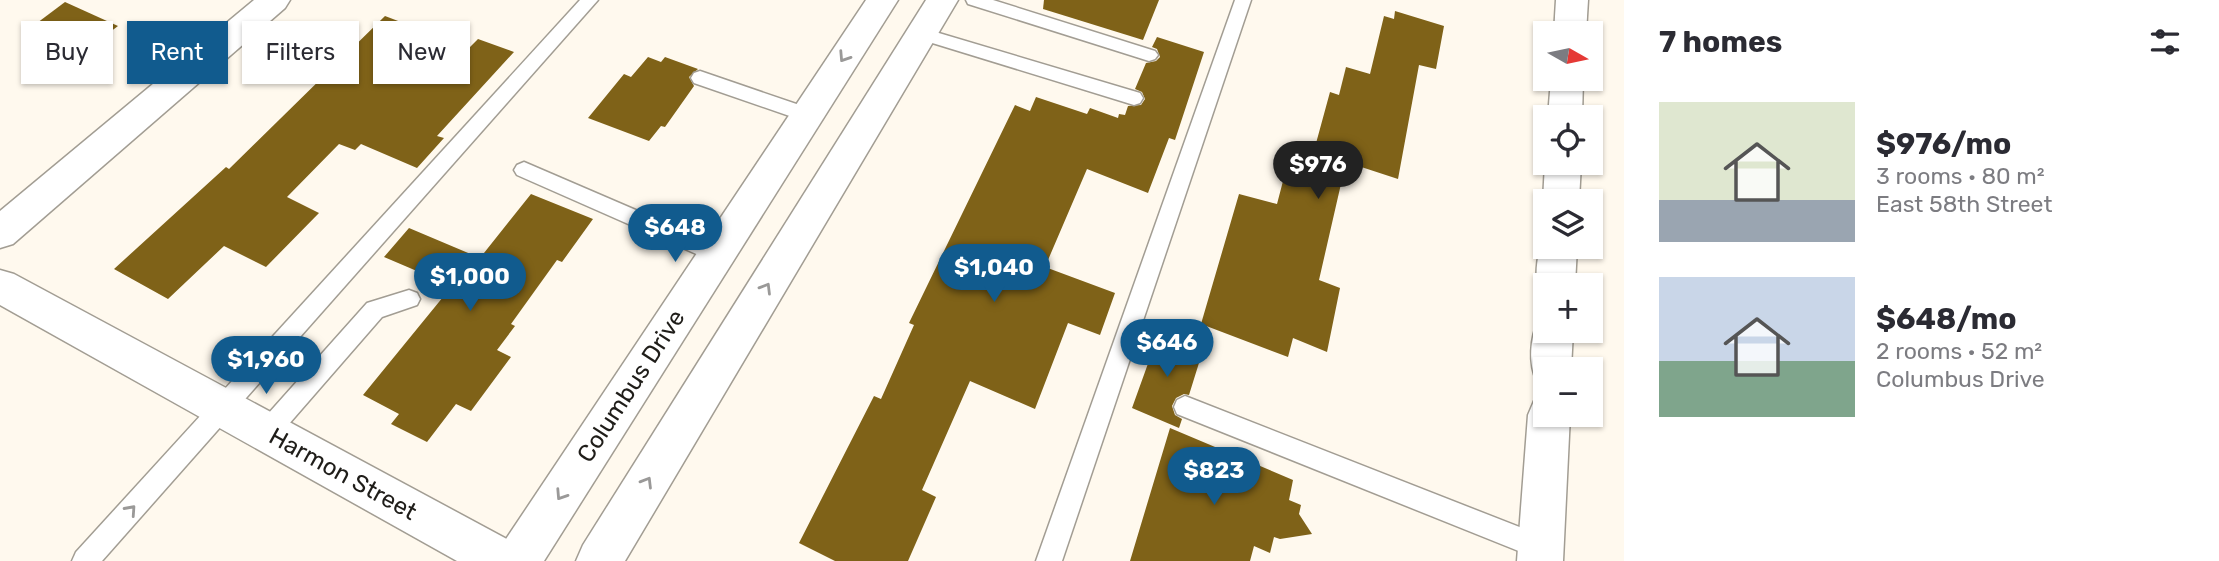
<!DOCTYPE html>
<meta charset="utf-8">
<style>
:root{--surface:#fff;--page:#f7f7f7;--text:#2b2b33;--muted:#7c7c81;--accent:#115b8e}
body{margin:0;font-family:Rubik,sans-serif;background:var(--page);color:var(--text);height:100vh;display:flex;flex-direction:column;font-size:26px;white-space:nowrap}
*{box-sizing:border-box;margin:0}
p{font-size:23px;color:var(--muted)}
.icon{flex:none;width:38px;height:38px;fill:none;stroke:currentColor;stroke-width:2;stroke-linecap:round;stroke-linejoin:round}
.map{position:relative;flex:1;overflow:hidden}
.details{display:flex;flex-direction:column;background:var(--surface);width:595px}
.details>*{flex:none}
.top-card{position:absolute;left:21px;top:21px;width:665px;height:63px;display:flex;gap:14px}
.needle{width:46px;rotate:99deg}
.controls{position:absolute;left:1533px;top:21px;display:grid;gap:14px}
.controls a{display:grid;place-items:center;width:70px;height:70px;border-radius:0px;background:var(--surface);box-shadow:0 2px 5px #0004;font-size:35px}
.price{position:absolute;translate:-50% -60px;padding:0 16px;border-radius:24px;background:var(--accent);color:#fff;font-size:23px;line-height:46px;filter:drop-shadow(0 2px 4px #0008)}
.price::after{content:'';position:absolute;left:50%;top:42px;width:21px;height:16px;margin-left:-10px;background:inherit;clip-path:polygon(0 0,100% 0,50% 100%)}
.price.active{background:#222;color:#fff}
ul{padding:0;list-style:none}
li{display:flex;align-items:center;gap:21px;height:175px;padding:0 35px}
li span{display:grid;place-items:center;flex:none;width:196px;height:140px;border-radius:0px;color:#555}
li>.icon{margin-inline-start:auto}
span .icon{width:84px;height:84px;fill:#fffc;stroke-width:1}
li b{font-size:30px}
h2{display:flex;justify-content:space-between;align-items:center;height:84px;padding:0 35px;font-size:30px}
.tag{padding:0 24px;border-radius:0px;background:var(--surface);box-shadow:0 2px 5px #0004;font-size:24px;line-height:63px}
.tag.active{background:var(--accent);color:#fff}
main{display:flex;flex:1;min-height:0}
.map>svg:first-child{display:block}
.building{fill:#7f6218}
.lines{fill:none;stroke-linecap:round;stroke-linejoin:round}
.service-casing{stroke:#a29d93;stroke-width:3}
.minor-casing{stroke:#a29d93;stroke-width:3}
.tertiary-casing{stroke:#a29d93;stroke-width:3}
.service{fill:#fff;fill-rule:evenodd}
.minor{fill:#fff;fill-rule:evenodd}
.tertiary{fill:#fff;fill-rule:evenodd}
.oneway{stroke:#9a9998}
.labels{text-anchor:middle;stroke-width:7;stroke-linejoin:round;paint-order:stroke}
.street-label{font-size:24px;fill:#1f1d19;stroke:#fff}
</style>
<main>
<div class="map">
<svg width="1624" height="561" viewBox="0 0 1624 561">
<rect width="100%" height="100%" fill="#fff9ee"/>
<!-- building -->
<g class="building">
<path d="M1044 0H1159L1143 40 1043 9Z"/>
<path d="M65 2 118 26 81 54 25 32Z"/>
<path d="M1395 11 1444 26 1436 69 1419 65 1398 179 1346 162 1319 280 1340 288 1327 352 1293 338 1288 357 1201 324 1239 194 1277 204 1288 162 1309 169 1330 92 1339 95 1346 67 1370 74 1384 16 1394 19Z"/>
<path d="M385 16 469 48 478 39 514 52 437 136 444 138 417 168 361 144 355 150 339 144 287 197 319 213 266 267 224 246 168 299 114 269 226 167 229 169Z"/>
<path d="M1157 37 1204 52 1175 140 1169 138 1148 193 1087 169 1045 267 1115 293 1100 335 1068 323 1035 409 970 381 922 490 936 497 908 561H835L799 543 874 396 881 399 914 325 909 323 1015 105 1030 111 1036 97 1087 114 1090 108 1118 118 1119 114 1125 115 1128 106 1141 105 1145 99 1142 92 1135 89 1146 63 1156 61 1160 57 1157 49 1152 47Z"/>
<path d="M648 57 661 62 665 57 698 69 689 77 694 86 665 127 661 126 649 141 588 118 624 74 631 77Z"/>
<path d="M531 194 593 219 562 262 557 260 511 324 515 326 497 350 511 357 471 411 456 404 427 442 391 424 399 414 363 395 452 286 384 257 409 228 480 258Z"/>
<path d="M1159 333 1203 350 1189 395 1184 394 1176 398 1172 406 1175 415 1182 419 1179 428 1132 408Z"/>
<path d="M1170 428 1293 480 1289 500 1301 505 1299 514 1312 534 1280 539 1274 537 1270 553 1254 546 1250 561H1130Z"/>
</g>
<g class="lines">
<defs>
<g id="service">
<path d="M580 0H598L102 561H72L76 552Z"/>
<path d="M966 0H993L1155 51 1158 55 1155 59 1149 61 968 4Z"/>
<path d="M1235 0H1251L1062 561H1036Z"/>
<path d="M922 28 1140 93 1143 98 1140 103 1134 105 916 38 913 34Z"/>
<path d="M700 71 814 110 816 115 814 120 807 122 694 83 691 78 694 73Z"/>
<path d="M524 162 724 248 727 254 724 260 717 263 710 260 517 175 514 170 517 165Z"/>
<path d="M409 290 417 293 420 299 417 305 382 317 275 440 267 443 259 440 255 432 259 424 367 303Z"/>
<path d="M1185 396 1550 539 1553 548 1550 557 1541 560 1177 414 1174 407 1177 400Z"/>
</g>
<g id="minor">
<path d="M254 0H290L285 8 13 244 0 248V211Z"/>
<path d="M1556 0H1588L1586 33H1554Z"/>
<path d="M1551 79H1583L1582 117H1548Z"/>
<path d="M1545 163H1581L1579 201H1545V206L1543 201Z"/>
<path d="M1545 236V247H1577L1575 285H1545V298C1531 285 1537 252 1545 236Z"/>
<path d="M0 270 14 274 518 545 525 561H457L0 305Z"/>
<path d="M1545 316V331H1573L1571 369H1545V385L1537 382C1528 363 1530 338 1539 319Z"/>
<path d="M1545 397V415H1570L1563 561H1517L1528 415 1534 401Z"/>
</g>
<g id="tertiary">
<path d="M866 0H898L544 561H495L502 545Z"/>
<path d="M926 0H958L625 561H576L583 545Z"/>
</g>
</defs>
<!-- service casing -->
<use href="#service" class="service-casing"/>
<!-- minor casing -->
<use href="#minor" class="minor-casing"/>
<!-- tertiary casing -->
<use href="#tertiary" class="tertiary-casing"/>
<!-- service -->
<use href="#service" class="service"/>
<!-- minor -->
<use href="#minor" class="minor"/>
<!-- tertiary -->
<use href="#tertiary" class="tertiary"/>
</g>
<!-- one-way arrows -->
<defs><path id="oneway-chevron" d="M-2-3.5L2.5 0L-2 3.5" fill="none" stroke-width="1.6" stroke-linecap="round" stroke-linejoin="round" transform="scale(1.75)"/></defs>
<g class="oneway">
<use href="#oneway-chevron" transform="translate(844 57) rotate(123)"/>
<use href="#oneway-chevron" transform="translate(766 288) rotate(-59)"/>
<use href="#oneway-chevron" transform="translate(647 482) rotate(-59)"/>
<use href="#oneway-chevron" transform="translate(561 495) rotate(123)"/>
<use href="#oneway-chevron" transform="translate(131 510) rotate(-48)"/>
</g>
<g class="labels">
<!-- street labels -->
<g class="street-label">
<text transform="translate(631 386) rotate(-57)" y="8">Columbus Drive</text>
<text transform="translate(343 474) rotate(29)" y="8">Harmon Street</text>
</g>
</g>
</svg>
<div class="controls">
<a><svg class="needle" viewBox="-14 -14 28 28"><path d="M0-13l5 13h-10z" fill="#e53935"/><path d="M0 13l5-13h-10z" fill="#7c7c81"/></svg></a>
<a><svg class="icon" aria-label="locate" viewBox="0 0 24 24"><circle cx="12" cy="12" r="6"/><path d="M12 2v4M12 18v4M2 12h4M18 12h4"/></svg></a>
<a><svg class="icon" aria-label="layers" viewBox="0 0 24 24"><path d="M12 4l9 5-9 5-9-5zM3 14l9 5 9-5"/></svg></a>
<a>+</a>
<a>−</a>
</div>
<b class="price active" style="left:1318px;top:201px">$976</b>
<b class="price" style="left:675px;top:264px">$648</b>
<b class="price" style="left:994px;top:304px">$1,040</b>
<b class="price" style="left:470px;top:313px">$1,000</b>
<b class="price" style="left:1167px;top:379px">$646</b>
<b class="price" style="left:266px;top:396px">$1,960</b>
<b class="price" style="left:1214px;top:507px">$823</b>
<div class="top-card">
<a class="tag">Buy</a>
<a class="tag active">Rent</a>
<a class="tag">Filters</a>
<a class="tag">New</a>
</div>
</div>
<section class="details">
<h2>7 homes<svg class="icon" aria-label="filters" viewBox="0 0 24 24"><path d="M4 7h16M4 17h16"/><circle cx="9" cy="7" r="2"/><circle cx="15" cy="17" r="2"/></svg></h2>
<ul>
<li><span style="background:linear-gradient(#dfe7d0 70%,#9aa5b1 0)"><svg class="icon" aria-label="home" viewBox="0 0 24 24"><path d="M3 11l9-7 9 7M6 9v11h12V9"/></svg></span><div><b>$976/mo</b><p>3 rooms · 80 m²</p><p>East 58th Street</p></div></li>
<li><span style="background:linear-gradient(#c9d6e8 60%,#7fa58c 0)"><svg class="icon" aria-label="home" viewBox="0 0 24 24"><path d="M3 11l9-7 9 7M6 9v11h12V9"/></svg></span><div><b>$648/mo</b><p>2 rooms · 52 m²</p><p>Columbus Drive</p></div></li>
</ul>
</section>
</main>
